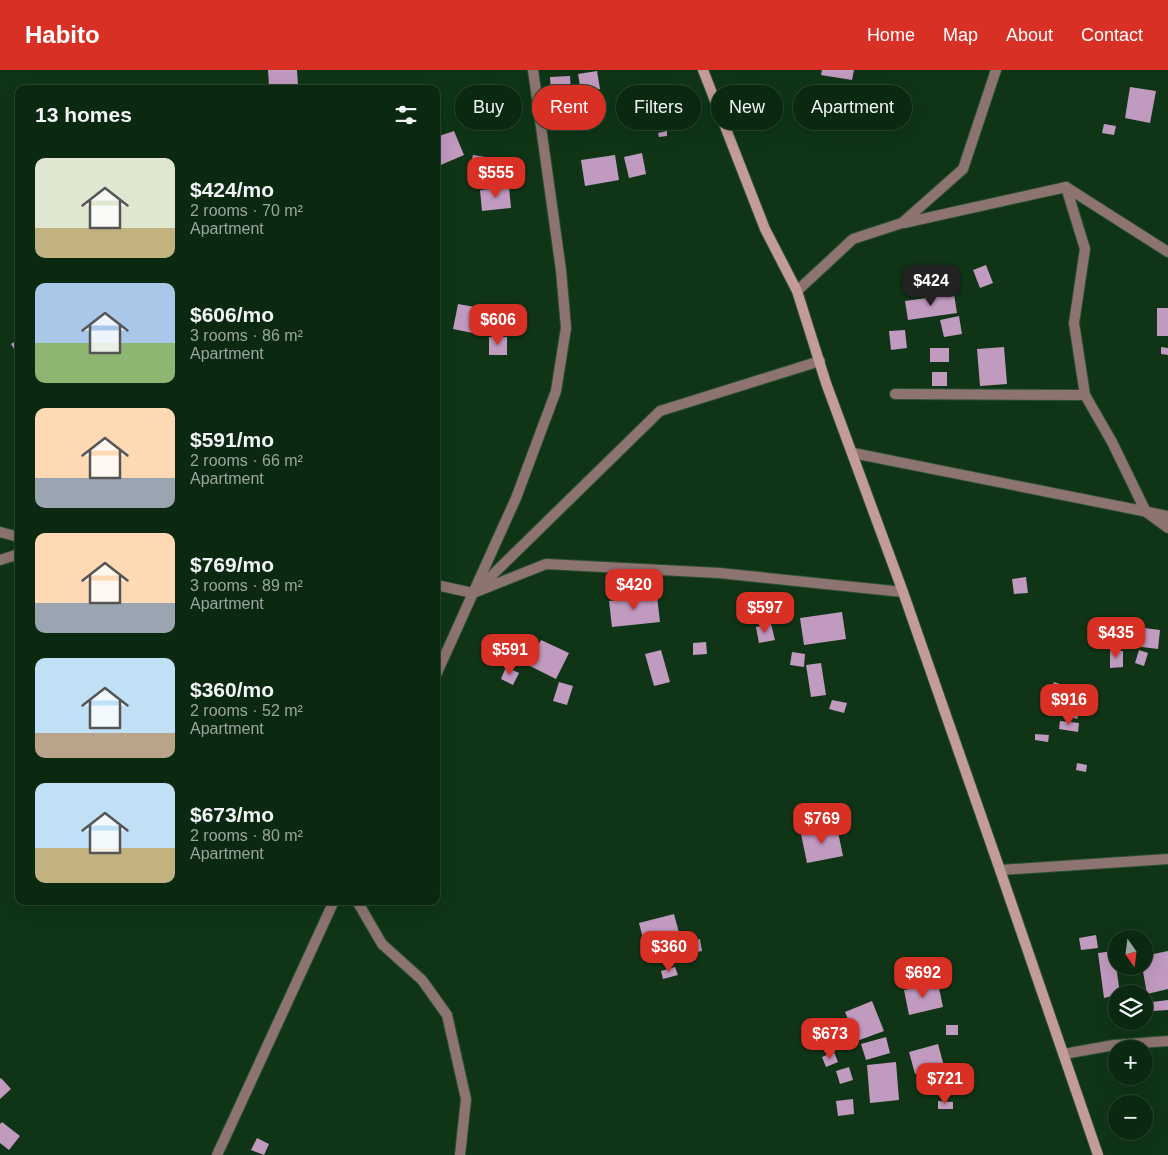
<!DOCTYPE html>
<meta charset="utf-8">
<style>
:root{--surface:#0b2810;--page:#143019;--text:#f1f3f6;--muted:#9aa69f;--line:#2b4430;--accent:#d93025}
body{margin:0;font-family:Arial,sans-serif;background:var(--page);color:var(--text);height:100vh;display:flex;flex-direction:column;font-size:19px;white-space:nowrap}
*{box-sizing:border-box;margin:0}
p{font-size:16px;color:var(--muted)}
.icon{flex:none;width:28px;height:28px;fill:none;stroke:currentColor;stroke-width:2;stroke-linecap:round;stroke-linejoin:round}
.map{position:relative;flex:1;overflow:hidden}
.sheet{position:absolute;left:15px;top:15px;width:425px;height:820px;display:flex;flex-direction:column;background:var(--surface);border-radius:10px;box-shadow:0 5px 20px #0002,0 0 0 1px var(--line)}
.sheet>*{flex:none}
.hud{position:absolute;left:455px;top:15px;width:475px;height:45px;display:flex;gap:10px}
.needle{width:32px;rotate:166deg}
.fabs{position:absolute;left:1108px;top:860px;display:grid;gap:10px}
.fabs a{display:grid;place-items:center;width:45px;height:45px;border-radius:50%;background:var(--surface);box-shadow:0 5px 20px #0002,0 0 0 1px var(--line);font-size:25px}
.price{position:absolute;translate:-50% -42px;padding:0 11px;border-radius:10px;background:var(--accent);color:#fff;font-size:16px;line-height:32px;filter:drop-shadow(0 1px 2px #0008)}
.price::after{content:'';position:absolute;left:50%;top:30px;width:15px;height:11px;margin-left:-8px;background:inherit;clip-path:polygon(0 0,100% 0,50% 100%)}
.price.selected{background:#222;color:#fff}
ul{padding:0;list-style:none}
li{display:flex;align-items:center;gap:15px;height:125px;padding:0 20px}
li span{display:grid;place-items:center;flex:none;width:140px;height:100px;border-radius:10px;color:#555}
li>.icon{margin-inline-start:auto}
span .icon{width:60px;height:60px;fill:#fffc;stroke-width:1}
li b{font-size:21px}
h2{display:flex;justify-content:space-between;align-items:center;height:60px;padding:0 20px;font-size:21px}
.tag{padding:0 18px;border-radius:22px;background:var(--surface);box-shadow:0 5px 20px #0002,0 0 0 1px var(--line);font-size:18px;line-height:45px}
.tag.selected{background:var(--accent);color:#fff}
header{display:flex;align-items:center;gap:30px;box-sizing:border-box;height:70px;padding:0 25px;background:var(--accent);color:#fff}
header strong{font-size:24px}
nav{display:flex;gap:28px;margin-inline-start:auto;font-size:18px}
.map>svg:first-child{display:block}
.building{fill:#c19ac0}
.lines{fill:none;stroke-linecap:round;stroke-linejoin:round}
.minor-casing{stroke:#2c5032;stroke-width:12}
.secondary-casing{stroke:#2c5032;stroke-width:12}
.minor{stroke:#8d7471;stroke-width:10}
.secondary{stroke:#c49c97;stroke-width:10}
</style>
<header>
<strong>Habito</strong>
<nav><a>Home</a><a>Map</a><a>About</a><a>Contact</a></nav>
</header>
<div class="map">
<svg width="1168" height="1085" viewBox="0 0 1168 1085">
<rect width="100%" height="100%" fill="#0f3516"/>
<!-- building -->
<g class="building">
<path d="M268 0H297L298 15 269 16Z"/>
<path d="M822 0H854L852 10 821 5Z"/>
<path d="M597 1 600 19 581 22 578 4Z"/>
<path d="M570 6 571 21 551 23 550 7Z"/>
<path d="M1130 17 1156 21 1150 53 1125 48Z"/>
<path d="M1104 54 1116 56 1114 65 1102 63Z"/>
<path d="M454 61 464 85 436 97V67Z"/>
<path d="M667 61V66L659 67 658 63Z"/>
<path d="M642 83 646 104 629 108 624 87Z"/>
<path d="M473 85 485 87 483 96 471 94Z"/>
<path d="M615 85 619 110 585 116 581 90Z"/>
<path d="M509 117 511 138 482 141 480 120Z"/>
<path d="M986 195 993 213 980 218 973 200Z"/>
<path d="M954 224 957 243 908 250 905 231Z"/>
<path d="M458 234 492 240 487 266 453 259Z"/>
<rect x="1157" y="238" width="11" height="28"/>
<path d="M959 246 962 264 944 267 940 250Z"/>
<path d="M905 260 907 278 891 280 889 261Z"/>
<rect x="489" y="267" width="18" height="18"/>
<path d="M19 269V287L11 274Z"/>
<path d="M1004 277 1007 314 980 316 977 279Z"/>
<path d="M1161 277 1168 278V285L1161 284Z"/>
<rect x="930" y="278" width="19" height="14"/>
<rect x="932" y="302" width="15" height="14"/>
<path d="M1026 507 1028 523 1014 524 1012 509Z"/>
<path d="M657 526 660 552 612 557 609 531Z"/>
<path d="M842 542 846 569 804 575 800 548Z"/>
<path d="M771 554 775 570 759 573 756 557Z"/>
<path d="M1137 557 1160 560 1158 579 1134 576Z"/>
<path d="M541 570 569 583 556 609 528 595Z"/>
<path d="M706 572 707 584 693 585V573Z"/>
<path d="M661 580 670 612 654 616 645 584Z"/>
<path d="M1139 580 1148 583 1144 596 1135 593Z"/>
<path d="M1110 581H1123V597L1110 598Z"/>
<path d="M792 582 805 584 804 597 790 595Z"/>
<path d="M821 593 826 625 811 627 806 595Z"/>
<path d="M506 597 519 603 513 615 501 609Z"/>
<path d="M559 612 573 616 567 635 553 631Z"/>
<path d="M1054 612 1086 623 1077 649 1044 638Z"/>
<path d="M832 630 847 633 844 643 829 639Z"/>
<path d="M1060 651 1079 653 1078 662 1059 659Z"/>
<path d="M1035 664 1049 665 1048 672 1035 670Z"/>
<path d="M1077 693 1087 695 1086 702 1076 700Z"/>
<path d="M837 757 843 786 807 793 801 764Z"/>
<path d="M674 844 681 870 646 880 639 853Z"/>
<path d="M1096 865 1098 878 1081 880 1079 868Z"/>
<path d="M700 869 702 881 688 884 686 872Z"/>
<path d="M1114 881 1120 924 1104 928 1098 883Z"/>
<path d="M1168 881V919L1147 924 1142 896H1144V886Z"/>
<path d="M675 897 678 905 663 909 661 901Z"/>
<path d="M938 913 943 937 909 945 904 920Z"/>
<path d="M1168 930V940L1153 941 1152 932Z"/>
<path d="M872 931 884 961 857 971 845 942Z"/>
<rect x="946" y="955" width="12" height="10"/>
<path d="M886 967 890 983 866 990 861 974Z"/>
<path d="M938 974 944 996 915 1004 909 982Z"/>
<path d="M834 982 838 992 826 997 822 987Z"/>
<path d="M896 992 899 1030 870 1033 867 995Z"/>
<path d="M849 997 853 1010 840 1014 836 1001Z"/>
<path d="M1 1008 11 1019 0 1029V1009Z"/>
<path d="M853 1029 854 1044 838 1046 836 1031Z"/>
<path d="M938 1031 953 1032V1039H938Z"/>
<path d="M2 1052 20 1066 9 1080 0 1073V1054Z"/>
<path d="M257 1068 269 1074 264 1085 251 1080Z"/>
</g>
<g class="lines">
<defs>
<g id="minor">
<path d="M1066 117 1085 179 1074 253 1085 325 1112 372 1146 442 1168 458"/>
<path d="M904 153 1066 117 1168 182"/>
<path d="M797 221 853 169 902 153 963 99 996 0"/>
<path d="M895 324 1085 325"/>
<path d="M853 383 1168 446"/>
<path d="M0 462 19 467"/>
<path d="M0 490 19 484"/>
<path d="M436 515 473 523 546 494 719 503 903 522"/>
<path d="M478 519 660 341 820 291"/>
<path d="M436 605 516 428 556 321 566 258 561 200 533 0"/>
<path d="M1000 800 1168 789"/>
<path d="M357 831 382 874 422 910 447 945 466 1029 460 1085"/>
<path d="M1064 984 1114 975 1168 971"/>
<path d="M217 1085 334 831"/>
</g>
<path id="secondary" d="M703 0 765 159 797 221 826 313 903 522 1000 800 1098 1085"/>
</defs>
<!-- minor casing -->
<use href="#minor" class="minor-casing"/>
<!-- secondary casing -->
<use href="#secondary" class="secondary-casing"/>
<!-- minor -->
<use href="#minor" class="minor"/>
<!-- secondary -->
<use href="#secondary" class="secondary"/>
</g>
</svg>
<div class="fabs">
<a><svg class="needle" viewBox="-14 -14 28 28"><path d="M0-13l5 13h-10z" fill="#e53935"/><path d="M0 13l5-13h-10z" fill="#9aa69f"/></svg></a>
<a><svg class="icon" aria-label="layers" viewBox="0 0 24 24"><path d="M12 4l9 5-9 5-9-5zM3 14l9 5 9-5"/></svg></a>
<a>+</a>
<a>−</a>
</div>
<b class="price" style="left:496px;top:129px">$555</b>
<b class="price selected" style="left:931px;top:237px">$424</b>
<b class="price" style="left:498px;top:276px">$606</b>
<b class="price" style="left:634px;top:541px">$420</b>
<b class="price" style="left:765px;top:564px">$597</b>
<b class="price" style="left:1116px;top:589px">$435</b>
<b class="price" style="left:510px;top:606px">$591</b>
<b class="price" style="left:1069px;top:656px">$916</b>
<b class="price" style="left:822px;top:775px">$769</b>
<b class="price" style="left:669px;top:903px">$360</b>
<b class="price" style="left:923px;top:929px">$692</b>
<b class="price" style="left:830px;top:990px">$673</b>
<b class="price" style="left:945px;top:1035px">$721</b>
<div class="hud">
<a class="tag">Buy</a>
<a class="tag selected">Rent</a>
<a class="tag">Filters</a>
<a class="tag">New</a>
<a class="tag">Apartment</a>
</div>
<section class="sheet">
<h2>13 homes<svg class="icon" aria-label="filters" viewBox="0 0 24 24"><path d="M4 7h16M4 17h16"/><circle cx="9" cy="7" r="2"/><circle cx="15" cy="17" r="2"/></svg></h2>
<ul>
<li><span style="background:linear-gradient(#dfe7d0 70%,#c2b280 0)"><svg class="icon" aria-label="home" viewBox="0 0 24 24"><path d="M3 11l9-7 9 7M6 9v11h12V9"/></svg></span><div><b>$424/mo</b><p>2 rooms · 70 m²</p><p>Apartment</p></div></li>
<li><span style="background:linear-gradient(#a9c7e8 60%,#8fb573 0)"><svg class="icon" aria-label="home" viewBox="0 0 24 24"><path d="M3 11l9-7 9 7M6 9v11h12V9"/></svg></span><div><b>$606/mo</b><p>3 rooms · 86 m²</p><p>Apartment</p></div></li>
<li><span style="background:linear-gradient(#ffd9b3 70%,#9aa5b1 0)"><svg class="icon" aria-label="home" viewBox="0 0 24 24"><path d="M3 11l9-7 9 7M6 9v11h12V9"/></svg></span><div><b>$591/mo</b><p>2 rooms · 66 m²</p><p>Apartment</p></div></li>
<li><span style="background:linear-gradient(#ffd9b3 70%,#9aa5b1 0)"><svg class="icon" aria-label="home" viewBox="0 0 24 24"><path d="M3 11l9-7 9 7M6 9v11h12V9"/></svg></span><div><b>$769/mo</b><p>3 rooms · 89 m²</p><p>Apartment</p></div></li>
<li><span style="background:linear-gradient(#bfe0f5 75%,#b9a48a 0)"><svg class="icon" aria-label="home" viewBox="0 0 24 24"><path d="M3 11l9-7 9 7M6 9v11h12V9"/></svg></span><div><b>$360/mo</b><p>2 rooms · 52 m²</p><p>Apartment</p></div></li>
<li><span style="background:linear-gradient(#bfe0f5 65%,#c2b280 0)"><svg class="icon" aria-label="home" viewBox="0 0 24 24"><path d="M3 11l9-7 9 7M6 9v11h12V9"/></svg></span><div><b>$673/mo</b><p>2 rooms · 80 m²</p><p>Apartment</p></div></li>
</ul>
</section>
</div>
